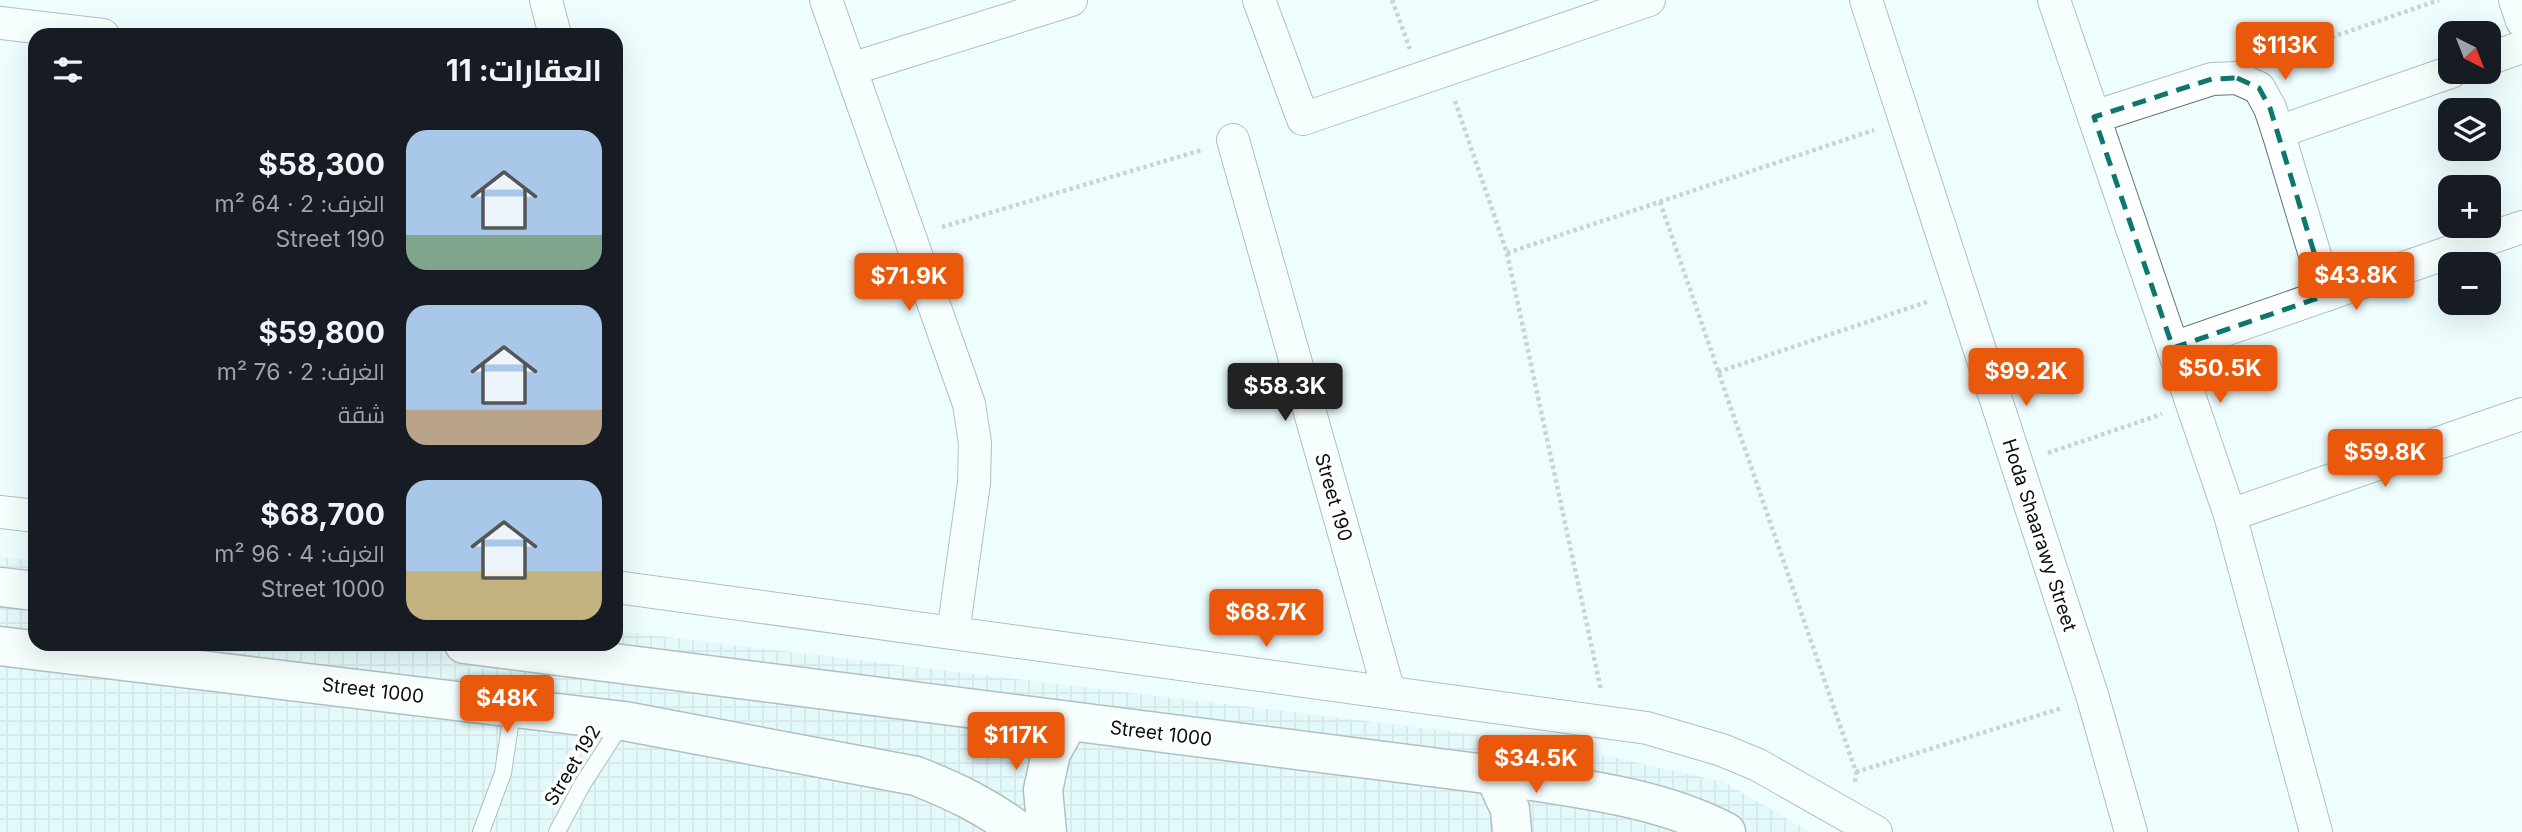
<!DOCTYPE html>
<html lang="ar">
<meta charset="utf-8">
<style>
:root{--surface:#171b24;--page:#242831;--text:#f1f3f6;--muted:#9ea1a6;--accent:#ea580c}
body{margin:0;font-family:Inter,Cairo,sans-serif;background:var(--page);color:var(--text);direction:rtl;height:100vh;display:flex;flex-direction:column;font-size:26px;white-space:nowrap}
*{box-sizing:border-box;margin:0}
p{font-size:23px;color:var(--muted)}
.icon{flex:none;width:38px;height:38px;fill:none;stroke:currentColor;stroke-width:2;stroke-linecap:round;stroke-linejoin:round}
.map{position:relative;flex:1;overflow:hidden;direction:ltr}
.sheet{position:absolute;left:28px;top:28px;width:595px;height:623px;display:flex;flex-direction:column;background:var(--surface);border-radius:21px;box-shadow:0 7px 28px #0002;direction:rtl}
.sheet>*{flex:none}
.needle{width:46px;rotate:138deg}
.tools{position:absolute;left:2438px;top:21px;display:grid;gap:14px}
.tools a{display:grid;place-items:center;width:63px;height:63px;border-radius:14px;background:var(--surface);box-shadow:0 7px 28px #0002;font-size:35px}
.price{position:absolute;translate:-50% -60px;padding:0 16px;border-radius:7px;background:var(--accent);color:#fff;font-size:23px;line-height:46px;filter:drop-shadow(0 2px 4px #0008)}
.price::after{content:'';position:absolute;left:50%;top:42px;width:21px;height:16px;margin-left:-10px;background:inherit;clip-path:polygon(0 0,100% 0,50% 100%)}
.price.selected{background:#222;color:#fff}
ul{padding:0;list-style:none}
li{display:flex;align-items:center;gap:21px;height:175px;padding:0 21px}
li span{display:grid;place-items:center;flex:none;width:196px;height:140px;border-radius:21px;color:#555}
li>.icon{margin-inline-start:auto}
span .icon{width:84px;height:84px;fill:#fffc;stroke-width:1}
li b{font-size:30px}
h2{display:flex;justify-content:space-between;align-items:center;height:84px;padding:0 21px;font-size:30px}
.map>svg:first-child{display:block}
.industrial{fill:url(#industrial-grid)}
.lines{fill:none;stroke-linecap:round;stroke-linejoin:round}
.lane-casing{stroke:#657577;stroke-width:18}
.street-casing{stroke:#657577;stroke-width:34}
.secondary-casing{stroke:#657577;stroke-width:41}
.path{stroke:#96a2a3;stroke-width:4.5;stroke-dasharray:3.5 3.5;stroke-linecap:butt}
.lane{stroke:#fff;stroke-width:16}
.street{stroke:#fff;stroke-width:32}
.secondary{stroke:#fff;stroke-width:38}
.marked{fill:none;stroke:#0f766e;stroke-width:5;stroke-dasharray:14 9;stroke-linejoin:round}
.labels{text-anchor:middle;stroke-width:7;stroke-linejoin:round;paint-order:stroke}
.street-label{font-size:19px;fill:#090f10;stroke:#fff}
</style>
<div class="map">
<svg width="2522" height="832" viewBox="0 0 2522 832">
<defs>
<pattern id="industrial-grid" width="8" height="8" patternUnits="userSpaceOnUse" patternTransform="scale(1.75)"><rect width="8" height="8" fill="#d7f3f7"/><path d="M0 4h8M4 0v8" fill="none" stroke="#b7cfd3"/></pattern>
</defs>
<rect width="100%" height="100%" fill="#eefdfe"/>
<!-- industrial -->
<path class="industrial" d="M0 557 35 561V644H616V631L1549 743 1724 782 1810 832H0Z"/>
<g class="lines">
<defs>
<g id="lane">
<path d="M481 832 503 773 513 706"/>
<path d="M557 832 582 785 622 723"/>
</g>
<g id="street">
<path d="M546 0 555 35"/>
<path d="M826 0 969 404 975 443 974 483 953 633"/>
<path d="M1259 0 1303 119 1649 0"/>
<path d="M1866 0 2093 698 2131 832"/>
<path d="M2054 0 2230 515 2316 832"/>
<path d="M2515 0 2522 21"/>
<path d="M0 23 103 35"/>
<path d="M2488 59 2522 47"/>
<path d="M851 69 1071 0"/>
<path d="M2094 117 2212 79 2237 78 2259 88 2270 108 2278 132 2327 295"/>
<path d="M2278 132 2451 72"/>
<path d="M1233 140 1389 692"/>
<path d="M2173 348 2522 227"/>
<path d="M0 512 35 516"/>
<path d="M2230 515 2522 414"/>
<path d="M616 587 1647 728 1722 750 1758 765 1876 832"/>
</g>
<g id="secondary">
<path d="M0 587 35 591"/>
<path d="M464 644 1494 775C1572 788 1655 795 1726 832"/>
<path d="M0 646 624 721 916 776C954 791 988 807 1020 832"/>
<path d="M1494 775 1510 809 1512 832"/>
<path d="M1047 832 1043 790 1051 753 1069 721"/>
</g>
</defs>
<!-- lane casing -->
<use href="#lane" class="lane-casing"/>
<!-- street casing -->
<use href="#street" class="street-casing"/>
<!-- secondary casing -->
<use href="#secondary" class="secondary-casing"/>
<!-- path -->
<g class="path">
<path d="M1392 0 1410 49"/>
<path d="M2272 58 2439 0"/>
<path d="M1455 101 1507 253 1601 690"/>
<path d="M1660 202 1856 772 1855 782"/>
<path d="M942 227 1202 150"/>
<path d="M1507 253 1874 130"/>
<path d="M1718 372 1930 301"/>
<path d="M2048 453 2162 414"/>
<path d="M1856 772 2062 708"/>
</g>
<!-- lane -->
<use href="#lane" class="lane"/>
<!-- street -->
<use href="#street" class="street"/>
<!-- secondary -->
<use href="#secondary" class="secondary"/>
</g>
<!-- marked area -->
<path d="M0 0H2522V832H0ZM2237 78 2259 88 2270 108 2327 295 2173 348 2094 117 2212 79Z" fill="#eefdfe" fill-opacity=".55" fill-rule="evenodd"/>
<path class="marked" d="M2237 78 2259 88 2270 108 2327 295 2173 348 2094 117 2212 79Z"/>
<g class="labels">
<!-- street labels -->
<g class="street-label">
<text transform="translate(1334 497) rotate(74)" y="7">Street 190</text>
<text transform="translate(2040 535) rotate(72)" y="7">Hoda Shaarawy Street</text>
<text transform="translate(373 690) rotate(7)" y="7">Street 1000</text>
<text transform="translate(1161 733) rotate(7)" y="7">Street 1000</text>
<text transform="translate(572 765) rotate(-59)" y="7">Street 192</text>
</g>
</g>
</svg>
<div class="tools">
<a><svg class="needle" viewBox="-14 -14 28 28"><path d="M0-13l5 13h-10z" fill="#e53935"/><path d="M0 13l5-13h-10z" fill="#9ea1a6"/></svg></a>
<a><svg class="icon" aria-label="layers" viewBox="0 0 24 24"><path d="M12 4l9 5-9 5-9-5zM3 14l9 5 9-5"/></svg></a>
<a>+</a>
<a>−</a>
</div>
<b class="price" style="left:2285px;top:82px">$113K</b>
<b class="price" style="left:2356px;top:312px">$43.8K</b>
<b class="price" style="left:909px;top:313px">$71.9K</b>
<b class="price" style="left:2220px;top:405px">$50.5K</b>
<b class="price" style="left:2026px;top:408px">$99.2K</b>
<b class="price selected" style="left:1285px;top:423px">$58.3K</b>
<b class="price" style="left:2385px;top:489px">$59.8K</b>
<b class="price" style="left:1266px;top:649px">$68.7K</b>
<b class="price" style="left:507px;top:735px">$48K</b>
<b class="price" style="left:1016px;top:772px">$117K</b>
<b class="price" style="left:1536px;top:795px">$34.5K</b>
<section class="sheet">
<h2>العقارات: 11<svg class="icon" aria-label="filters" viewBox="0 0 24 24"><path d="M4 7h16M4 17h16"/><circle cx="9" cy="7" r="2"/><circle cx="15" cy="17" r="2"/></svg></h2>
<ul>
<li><span style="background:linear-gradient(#a9c7e8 75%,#7fa58c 0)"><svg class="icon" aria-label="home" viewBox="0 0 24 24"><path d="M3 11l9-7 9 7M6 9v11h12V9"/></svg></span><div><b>$58,300</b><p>الغرف: 2 · 64 m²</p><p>Street 190</p></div></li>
<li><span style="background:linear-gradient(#a9c7e8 75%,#b9a48a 0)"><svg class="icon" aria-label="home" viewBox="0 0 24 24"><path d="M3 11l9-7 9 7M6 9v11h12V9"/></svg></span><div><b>$59,800</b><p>الغرف: 2 · 76 m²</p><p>شقة</p></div></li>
<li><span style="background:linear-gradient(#a9c7e8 65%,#c2b280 0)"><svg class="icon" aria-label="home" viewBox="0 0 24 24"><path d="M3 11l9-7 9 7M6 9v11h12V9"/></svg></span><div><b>$68,700</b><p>الغرف: 4 · 96 m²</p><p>Street 1000</p></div></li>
</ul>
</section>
</div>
